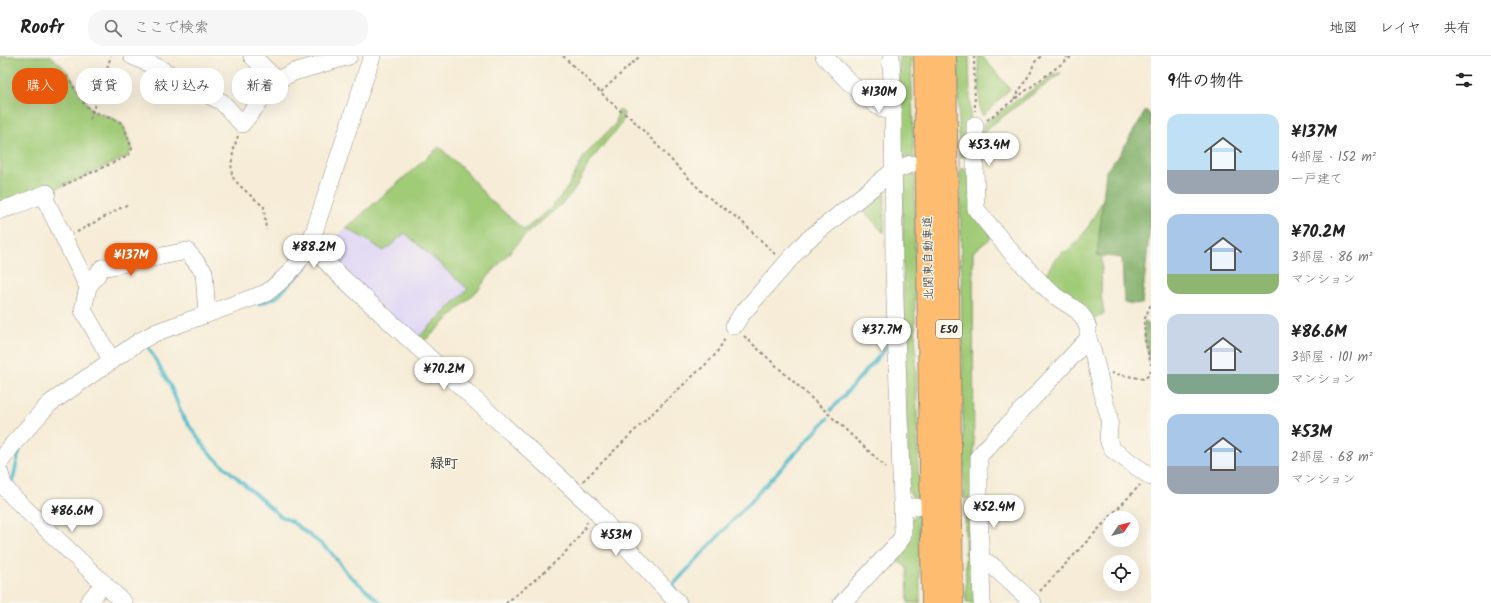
<!DOCTYPE html>
<html lang="ja">
<meta charset="utf-8">
<style>
:root{--surface:#fff;--page:#f6f6f6;--text:#222;--muted:#767676;--line:#e0e0e0;--accent:#ea580c}
body{margin:0;font-family:Kalam,"Klee One",sans-serif;background:var(--page);color:var(--text);height:100vh;display:flex;flex-direction:column;font-size:15px;white-space:nowrap}
*{box-sizing:border-box;margin:0}
p{font-size:13px;color:var(--muted)}
.icon{flex:none;width:22px;height:22px;fill:none;stroke:currentColor;stroke-width:2;stroke-linecap:round;stroke-linejoin:round}
.map{position:relative;flex:1;overflow:hidden}
.details{display:flex;flex-direction:column;background:var(--surface);width:340px}
.details>*{flex:none}
.top-card{position:absolute;left:12px;top:12px;width:380px;height:36px;display:flex;gap:8px}
.needle{width:26px;rotate:55deg}
.tools{position:absolute;left:1103px;top:455px;display:grid;gap:8px}
.tools a{display:grid;place-items:center;width:36px;height:36px;border-radius:50%;background:var(--surface);box-shadow:0 4px 16px #0002;font-size:20px}
.price{position:absolute;translate:-50% -34px;padding:0 9px;border-radius:14px;background:#fff;color:#222;font-size:13px;line-height:26px;filter:drop-shadow(0 1px 2px #0008)}
.price::after{content:'';position:absolute;left:50%;top:24px;width:12px;height:9px;margin-left:-6px;background:inherit;clip-path:polygon(0 0,100% 0,50% 100%)}
.price.on{background:var(--accent);color:#fff}
ul{padding:0;list-style:none}
li{display:flex;align-items:center;gap:12px;height:100px;padding:0 16px}
li span{display:grid;place-items:center;flex:none;width:112px;height:80px;border-radius:12px;color:#555}
li>.icon{margin-inline-start:auto}
span .icon{width:48px;height:48px;fill:#fffc;stroke-width:1}
li b{font-size:17px}
h2{display:flex;justify-content:space-between;align-items:center;height:48px;padding:0 16px;font-size:17px}
.chip{padding:0 14px;border-radius:16px;background:var(--surface);box-shadow:0 4px 16px #0002;font-size:14px;line-height:36px}
.chip.on{background:var(--accent);color:#fff}
header{display:flex;align-items:center;gap:24px;box-sizing:border-box;height:56px;padding:0 20px;background:var(--surface);border-bottom:1px solid var(--line)}
header strong{font-size:19px}
nav{display:flex;gap:22px;margin-inline-start:auto;font-size:14px}
.search{width:280px;height:36px;background:var(--page);display:flex;align-items:center;gap:10px;box-sizing:border-box;padding:0 14px;border-radius:16px;color:var(--muted);font-size:15px}
main{display:flex;flex:1;min-height:0}
.map>svg:first-child{display:block}
.built{fill:#dfd5f5}
.green{fill:#a0cb77;stroke:#667b51}
.forest{fill:#80af68;stroke:#566d4a}
.lines{fill:none;stroke-linecap:round;stroke-linejoin:round}
.stream{stroke:#4fbacb;stroke-width:3.5}
.minor-tunnel{stroke:#cdc5b5;stroke-width:17;stroke-dasharray:17 8;stroke-linecap:butt}
.minor-casing{stroke:#908c81;stroke-width:18}
.highway-casing{stroke:#908c81;stroke-width:24}
.path{stroke:#908c81;stroke-width:2;stroke-dasharray:3 3;stroke-linecap:butt}
.minor{stroke:#fff;stroke-width:17}
.highway{stroke:#fdbc70;stroke-width:22}
.labels{text-anchor:middle;stroke-width:3;stroke-linejoin:round;paint-order:stroke}
.shield{fill:#fbf7ec;stroke:#696865;stroke-width:1}
.shield-label{font-size:11px;font-weight:bold;fill:#2b2b2b}
.street-label{font-size:12px;fill:#2b2b2b;stroke:#fbf7ec}
.quarter-label{font-size:14px;font-weight:bold;fill:#2b2b2b;stroke:#fbf7ec}
</style>
<header>
<strong>Roofr</strong>
<div class="search"><svg class="icon" aria-label="search" viewBox="0 0 24 24"><circle cx="10" cy="10" r="6"/><path d="M15 15l6 6"/></svg>ここで検索</div>
<nav><a>地図</a><a>レイヤ</a><a>共有</a></nav>
</header>
<main>
<div class="map">
<svg width="1151" height="547" viewBox="0 0 1151 547">
<rect width="100%" height="100%" fill="#fbf7ec"/>
<filter id="ink" filterUnits="userSpaceOnUse"><feTurbulence type="fractalNoise" baseFrequency=".025" numOctaves="2"/><feDisplacementMap in="SourceGraphic" scale="8" xChannelSelector="R" yChannelSelector="G"/><feConvolveMatrix kernelMatrix="1 2 1 2 8 2 1 2 1" color-interpolation-filters="sRGB"/></filter>
<filter id="wash" filterUnits="userSpaceOnUse"><feTurbulence type="fractalNoise" baseFrequency=".012" numOctaves="4" result="noise"/><feDisplacementMap in="SourceGraphic" scale="16" xChannelSelector="R" yChannelSelector="G"/><feGaussianBlur stdDeviation="0.9" result="paint"/><feColorMatrix in="noise" values="0 0 0 0 0 0 0 0 0 0 0 0 0 0 0 0 0 1.4 0 .05"/><feComposite in="paint" operator="in"/></filter>
<g filter="url(#wash)">
<rect width="100%" height="100%" fill="#f6ecd7"/>
<!-- built -->
<path class="built" d="M346 172 360 180 405 177 468 233 416 284 338 208 325 189Z"/>
<!-- green -->
<g class="green">
<path d="M0 0H51L67 15 92 55 112 62 120 66 124 71 132 93 128 100 43 139 0 154Z"/>
<path d="M899 0H911L914 103 903 101 901 97Z"/>
<path d="M958 0H969L971 92 966 100 959 101Z"/>
<path d="M978 0H982L1010 33 983 60 980 55Z"/>
<path d="M1061 17 989 71 984 77 983 154 980 76 983 68 1055 18Z"/>
<path d="M618 53 624 57 621 68 616 75 608 83 589 107 575 133 563 147 525 179 486 223 478 234 429 281 419 288 416 284 468 233 405 177 384 195 360 180 346 172 439 91 466 116 488 142 524 174 550 153 566 134 585 99 616 67Z"/>
<path d="M915 113V259L919 444 914 443 909 436 904 273 902 120Z"/>
<path d="M960 113H965L971 118 991 182 973 196 974 433 969 443H964Z"/>
<path d="M883 133 885 137 884 177 857 148Z"/>
<path d="M1104 141 1098 199 1102 200 1101 239 1104 257 1091 266 1043 224C1047 216 1052 206 1059 199 1062 196 1067 195 1070 193 1084 181 1096 158 1104 141Z"/>
<path d="M919 459 920 547H908L907 512 892 499 908 472 913 461Z"/>
<path d="M965 459H969L975 467 977 547H966Z"/>
</g>
<!-- forest -->
<g class="forest">
<path d="M1146 54 1151 60V161L1142 248 1124 247 1122 202 1097 199 1106 115 1118 101Z"/>
<path d="M1144 265 1151 270V309L1145 284Z"/>
</g>
<g class="lines">
<!-- stream -->
<g class="stream">
<path d="M259 248 277 241 305 212 312 200"/>
<path d="M147 289 170 329 183 361 209 397 280 460 291 465 329 494 348 518 381 547"/>
<path d="M831 354 887 291"/>
<path d="M13 430 12 428 20 392"/>
<path d="M675 533 673 529 827 363"/>
<path d="M683 542 688 547"/>
</g>
</g>
</g>
<g filter="url(#ink)">
<g class="lines">
<!-- minor-tunnel -->
<g class="minor-tunnel">
<path d="M935 107H962"/>
<path d="M939 451H969"/>
</g>
<defs>
<g id="minor">
<path d="M132 0 159 12 192 31 222 46 242 68 277 24"/>
<path d="M252 0 277 24 294 16 349 0"/>
<path d="M824 0 849 26 876 49 882 53 893 55"/>
<path d="M975 69V109L976 153 1012 197 1043 229 1055 240 1078 255 1085 264 1088 272V283L979 400V451L982 547"/>
<path d="M43 139 88 231"/>
<path d="M0 154 14 150 47 137"/>
<path d="M308 191 320 199 335 215 593 452 619 483 678 547"/>
<path d="M734 270 741 259 805 186 893 115 911 108"/>
<path d="M1088 283C1096 302 1099 322 1104 343 1105 349 1108 355 1109 361 1111 375 1104 381 1113 394L1151 421"/>
<path d="M112 305 83 254 88 231 102 212 187 195 204 216 207 258"/>
<path d="M0 406 13 388 49 348 140 285 157 276 266 237C289 220 304 203 314 176L372 0"/>
<path d="M0 417 3 429 13 441 124 547"/>
<path d="M903 451H917"/>
<path d="M981 507H988L994 511 1033 547"/>
<path d="M88 547 104 527"/>
<path d="M842 547 899 486 902 482 903 477 894 214 893 55 891 0"/>
</g>
<g id="highway">
<path d="M925 0 933 547"/>
<path d="M945 0 952 547"/>
</g>
</defs>
<!-- minor casing -->
<use href="#minor" class="minor-casing"/>
<!-- highway casing -->
<use href="#highway" class="highway-casing"/>
<!-- path -->
<g class="path">
<path d="M563 0 618 53 632 63 704 138 740 164 776 199"/>
<path d="M974 0 975 55"/>
<path d="M1065 0 1070 2"/>
<path d="M57 26 62 21 67 20 85 49 92 55 120 66 124 71 132 93 128 100 60 131"/>
<path d="M601 36 640 0"/>
<path d="M1014 43 1031 16 1034 7 1041 0"/>
<path d="M90 63 111 0"/>
<path d="M987 64 1072 0"/>
<path d="M238 80C234 90 228 114 234 123 240 131 256 144 264 151L266 174"/>
<path d="M77 176 128 148"/>
<path d="M1151 250H1150L1144 265 1145 284 1151 309"/>
<path d="M744 280 886 411"/>
<path d="M1111 317 1144 323 1149 319 1151 315"/>
<path d="M583 425 662 348 704 310 716 298 726 281"/>
<path d="M1040 535 1140 429"/>
<path d="M506 547C527 530 580 490 587 466"/>
</g>
<!-- minor -->
<use href="#minor" class="minor"/>
<!-- highway -->
<use href="#highway" class="highway"/>
</g>
</g>
<g class="labels">
<!-- shield labels -->
<rect class="shield" x="936" y="264" width="26" height="18" rx="3"/>
<g class="shield-label">
<text x="949" y="277">E50</text>
</g>
<!-- street labels -->
<g class="street-label">
<text transform="translate(928 202) rotate(-91)" y="4">北関東自動車道</text>
</g>
<!-- quarter labels -->
<g class="quarter-label">
<text x="444" y="412">緑町</text>
</g>
</g>
</svg>
<div class="tools">
<a><svg class="needle" viewBox="-14 -14 28 28"><path d="M0-13l5 13h-10z" fill="#e53935"/><path d="M0 13l5-13h-10z" fill="#767676"/></svg></a>
<a><svg class="icon" aria-label="locate" viewBox="0 0 24 24"><circle cx="12" cy="12" r="6"/><path d="M12 2v4M12 18v4M2 12h4M18 12h4"/></svg></a>
</div>
<b class="price" style="left:879px;top:58px">¥130M</b>
<b class="price" style="left:989px;top:111px">¥53.4M</b>
<b class="price" style="left:314px;top:213px">¥88.2M</b>
<b class="price on" style="left:131px;top:221px">¥137M</b>
<b class="price" style="left:882px;top:296px">¥37.7M</b>
<b class="price" style="left:444px;top:335px">¥70.2M</b>
<b class="price" style="left:994px;top:473px">¥52.4M</b>
<b class="price" style="left:72px;top:477px">¥86.6M</b>
<b class="price" style="left:616px;top:501px">¥53M</b>
<div class="top-card">
<a class="chip on">購入</a>
<a class="chip">賃貸</a>
<a class="chip">絞り込み</a>
<a class="chip">新着</a>
</div>
</div>
<section class="details">
<h2>9件の物件<svg class="icon" aria-label="filters" viewBox="0 0 24 24"><path d="M4 7h16M4 17h16"/><circle cx="9" cy="7" r="2"/><circle cx="15" cy="17" r="2"/></svg></h2>
<ul>
<li><span style="background:linear-gradient(#bfe0f5 70%,#9aa5b1 0)"><svg class="icon" aria-label="home" viewBox="0 0 24 24"><path d="M3 11l9-7 9 7M6 9v11h12V9"/></svg></span><div><b>¥137M</b><p>4部屋 · 152 m²</p><p>一戸建て</p></div></li>
<li><span style="background:linear-gradient(#a9c7e8 75%,#8fb573 0)"><svg class="icon" aria-label="home" viewBox="0 0 24 24"><path d="M3 11l9-7 9 7M6 9v11h12V9"/></svg></span><div><b>¥70.2M</b><p>3部屋 · 86 m²</p><p>マンション</p></div></li>
<li><span style="background:linear-gradient(#c9d6e8 75%,#7fa58c 0)"><svg class="icon" aria-label="home" viewBox="0 0 24 24"><path d="M3 11l9-7 9 7M6 9v11h12V9"/></svg></span><div><b>¥86.6M</b><p>3部屋 · 101 m²</p><p>マンション</p></div></li>
<li><span style="background:linear-gradient(#a9c7e8 65%,#9aa5b1 0)"><svg class="icon" aria-label="home" viewBox="0 0 24 24"><path d="M3 11l9-7 9 7M6 9v11h12V9"/></svg></span><div><b>¥53M</b><p>2部屋 · 68 m²</p><p>マンション</p></div></li>
</ul>
</section>
</main>
